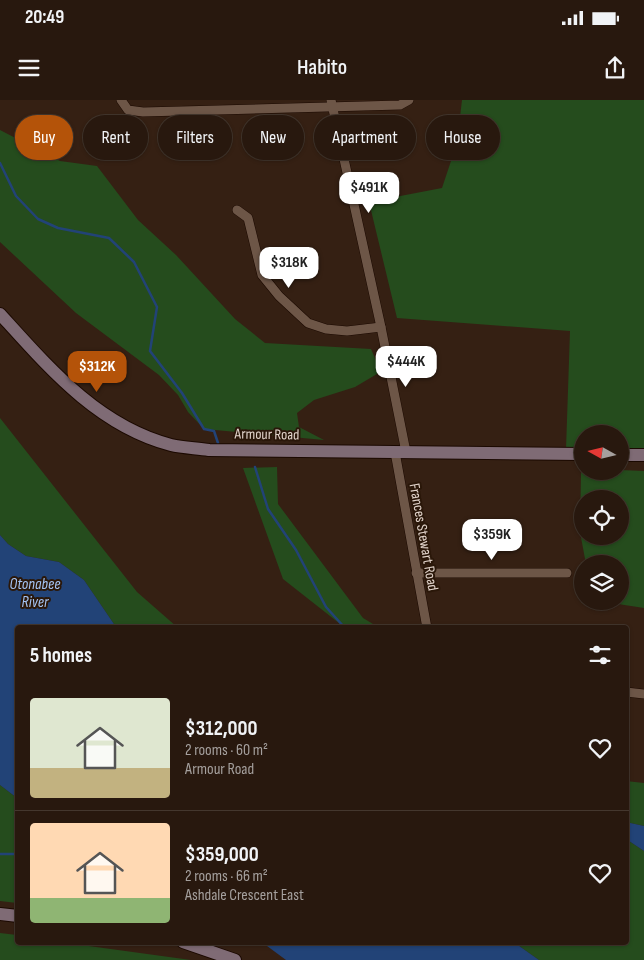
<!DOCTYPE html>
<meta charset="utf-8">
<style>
:root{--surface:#28180e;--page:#34251c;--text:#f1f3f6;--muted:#a5a09e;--line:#44372e;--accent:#b45309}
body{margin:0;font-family:"Sofia Sans Condensed",sans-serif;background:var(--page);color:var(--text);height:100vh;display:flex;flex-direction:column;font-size:19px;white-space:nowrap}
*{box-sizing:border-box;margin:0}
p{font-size:16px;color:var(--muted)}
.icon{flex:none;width:28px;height:28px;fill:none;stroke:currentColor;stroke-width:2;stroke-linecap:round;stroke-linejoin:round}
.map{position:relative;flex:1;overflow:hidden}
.side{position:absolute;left:15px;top:525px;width:614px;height:320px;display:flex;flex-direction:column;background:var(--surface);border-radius:5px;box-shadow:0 1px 4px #0004,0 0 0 1px var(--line)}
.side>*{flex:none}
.guide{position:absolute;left:15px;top:15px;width:615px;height:45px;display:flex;gap:10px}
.needle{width:32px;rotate:278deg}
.tools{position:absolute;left:574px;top:325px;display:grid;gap:10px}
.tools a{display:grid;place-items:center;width:55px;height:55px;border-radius:50%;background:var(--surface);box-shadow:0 1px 4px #0004,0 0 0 1px var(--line);font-size:25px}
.price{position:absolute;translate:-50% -42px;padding:0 11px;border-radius:10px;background:#fff;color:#222;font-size:16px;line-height:32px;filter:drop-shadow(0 1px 2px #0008)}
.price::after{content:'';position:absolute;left:50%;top:30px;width:15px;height:11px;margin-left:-8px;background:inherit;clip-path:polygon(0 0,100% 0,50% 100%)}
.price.selected{background:var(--accent);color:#fff}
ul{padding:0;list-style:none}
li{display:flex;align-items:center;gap:15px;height:125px;padding:0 15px}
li+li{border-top:1px solid var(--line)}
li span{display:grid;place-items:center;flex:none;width:140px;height:100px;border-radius:5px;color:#555}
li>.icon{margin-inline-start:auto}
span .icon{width:60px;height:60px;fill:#fffc;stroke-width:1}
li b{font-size:21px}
h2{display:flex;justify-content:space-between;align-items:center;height:60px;padding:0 15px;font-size:21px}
.tag{padding:0 18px;border-radius:22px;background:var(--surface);box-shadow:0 1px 4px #0004,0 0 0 1px var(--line);font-size:18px;line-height:45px}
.tag.selected{background:var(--accent);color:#fff}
.status{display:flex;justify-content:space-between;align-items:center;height:35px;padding:0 25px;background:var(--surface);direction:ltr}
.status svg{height:14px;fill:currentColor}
header{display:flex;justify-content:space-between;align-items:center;height:65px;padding:0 15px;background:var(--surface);font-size:22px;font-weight:600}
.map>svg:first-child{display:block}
.green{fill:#254c1d;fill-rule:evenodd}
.water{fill:#224377}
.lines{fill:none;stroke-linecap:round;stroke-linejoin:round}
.stream{stroke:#224377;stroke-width:2.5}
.street-casing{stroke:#1b0901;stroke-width:10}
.secondary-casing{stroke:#1b0901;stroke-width:14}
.street{stroke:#6d5647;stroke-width:9}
.secondary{stroke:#7f6b75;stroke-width:12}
.labels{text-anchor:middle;stroke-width:4;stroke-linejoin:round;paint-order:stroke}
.street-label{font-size:15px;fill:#e1d3ca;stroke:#2a1709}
.water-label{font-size:16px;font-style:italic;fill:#a5c4f4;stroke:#2a1709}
</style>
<div class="status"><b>20:49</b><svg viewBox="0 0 49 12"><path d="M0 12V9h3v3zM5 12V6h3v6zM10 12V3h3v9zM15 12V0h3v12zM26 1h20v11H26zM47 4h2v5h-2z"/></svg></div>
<header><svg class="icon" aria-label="menu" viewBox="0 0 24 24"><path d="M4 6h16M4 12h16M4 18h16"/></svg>Habito<svg class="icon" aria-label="share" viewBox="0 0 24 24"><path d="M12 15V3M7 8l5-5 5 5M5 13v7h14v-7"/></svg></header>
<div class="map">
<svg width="644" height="860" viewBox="0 0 644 860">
<rect width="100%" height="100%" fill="#352013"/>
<!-- green -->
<g class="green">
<path d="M462 0H644V348H620V334H582V349H566L570 231 397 218 369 102 442 88 457 43Z"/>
<path d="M0 30 60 61 97 66 138 120 176 155 235 219 265 243 371 249 378 265 377 274 355 287 314 300 297 313 299 327 324 340 204 329 188 312 178 295 159 275 76 213 0 142Z"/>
<path d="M0 318 137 492 177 527H116L84 480 59 462 26 456 8 444 0 435Z"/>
<path d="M277 367 278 404 363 518 378 527H344L283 479 243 368Z"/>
<path d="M620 370 644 371V508L605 502 620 501V464H586L580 432 581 373ZM582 399H620V436H582Z"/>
<path d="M626 681 644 683V726L626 722Z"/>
<path d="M0 685 17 698V803L0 801Z"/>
<path d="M626 739 644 751V860H539L515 843 626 842Z"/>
<path d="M0 833 17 835 18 842 67 843 191 860H0Z"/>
</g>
<!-- water -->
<g class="water">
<path d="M0 435 8 444 26 456 59 462 84 480 116 527 18 528 17 698 0 685Z"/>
<path d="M626 722 644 726V751L626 739Z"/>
<path d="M263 843H515L539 860H286Z"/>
</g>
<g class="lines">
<!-- stream -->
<g class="stream">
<path d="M0 63 16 96 38 119 58 128 109 138 134 162 157 207 150 251 182 293 204 329 214 331 218 343"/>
<path d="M255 367 268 409 296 450 326 507 345 528"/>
<path d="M0 754H18"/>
</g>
<defs>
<g id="street">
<path d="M121 0 128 10 143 12 400 5 409 0"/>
<path d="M331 0 381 227 406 352"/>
<path d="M237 110 248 118 262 175 279 196 308 223 326 229 347 231 381 227"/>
<path d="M395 352 427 528"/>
<path d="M416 473H567"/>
<path d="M626 592 644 594"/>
</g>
<g id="secondary">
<path d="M0 214C49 268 98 326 171 345 183 348 197 348 209 350L582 354"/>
<path d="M620 355H644"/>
<path d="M0 814 18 816"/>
<path d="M183 842 235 860"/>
</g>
</defs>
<!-- street casing -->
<use href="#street" class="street-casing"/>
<!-- secondary casing -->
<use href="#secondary" class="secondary-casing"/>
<!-- street -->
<use href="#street" class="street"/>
<!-- secondary -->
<use href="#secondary" class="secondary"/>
</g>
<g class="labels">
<!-- street labels -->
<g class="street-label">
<text transform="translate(267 334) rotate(1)" y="5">Armour Road</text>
<text transform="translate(424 437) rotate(80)" y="5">Frances Stewart Road</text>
</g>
<!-- water labels -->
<g class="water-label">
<text x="35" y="489">Otonabee<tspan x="35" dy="18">River</tspan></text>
</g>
</g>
</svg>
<div class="tools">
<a><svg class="needle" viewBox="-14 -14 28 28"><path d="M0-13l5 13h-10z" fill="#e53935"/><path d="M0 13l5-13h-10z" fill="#a5a09e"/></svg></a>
<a><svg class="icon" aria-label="locate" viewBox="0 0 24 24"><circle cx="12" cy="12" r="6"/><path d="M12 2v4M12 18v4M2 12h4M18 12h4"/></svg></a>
<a><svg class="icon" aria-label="layers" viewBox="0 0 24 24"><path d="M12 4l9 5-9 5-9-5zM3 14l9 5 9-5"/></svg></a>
</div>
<b class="price" style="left:369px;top:114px">$491K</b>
<b class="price" style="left:289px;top:189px">$318K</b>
<b class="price" style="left:406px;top:288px">$444K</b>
<b class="price selected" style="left:97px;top:293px">$312K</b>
<b class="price" style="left:492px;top:461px">$359K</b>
<div class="guide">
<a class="tag selected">Buy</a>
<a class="tag">Rent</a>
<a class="tag">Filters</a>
<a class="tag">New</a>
<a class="tag">Apartment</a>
<a class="tag">House</a>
</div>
<section class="side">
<h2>5 homes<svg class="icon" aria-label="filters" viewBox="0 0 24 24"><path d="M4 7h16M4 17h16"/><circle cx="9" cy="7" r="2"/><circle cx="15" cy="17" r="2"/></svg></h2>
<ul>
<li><span style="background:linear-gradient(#dfe7d0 70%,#c2b280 0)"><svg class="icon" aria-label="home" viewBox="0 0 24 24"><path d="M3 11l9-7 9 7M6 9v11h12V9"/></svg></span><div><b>$312,000</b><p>2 rooms · 60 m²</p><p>Armour Road</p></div><svg class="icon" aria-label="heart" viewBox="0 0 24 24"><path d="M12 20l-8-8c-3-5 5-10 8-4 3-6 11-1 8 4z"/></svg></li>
<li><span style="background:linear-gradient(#ffd9b3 75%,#8fb573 0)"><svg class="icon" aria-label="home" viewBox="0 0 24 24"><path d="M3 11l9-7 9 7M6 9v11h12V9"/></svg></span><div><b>$359,000</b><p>2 rooms · 66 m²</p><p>Ashdale Crescent East</p></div><svg class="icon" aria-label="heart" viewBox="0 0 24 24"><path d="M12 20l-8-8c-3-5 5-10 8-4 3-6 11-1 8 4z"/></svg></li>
</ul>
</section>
</div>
